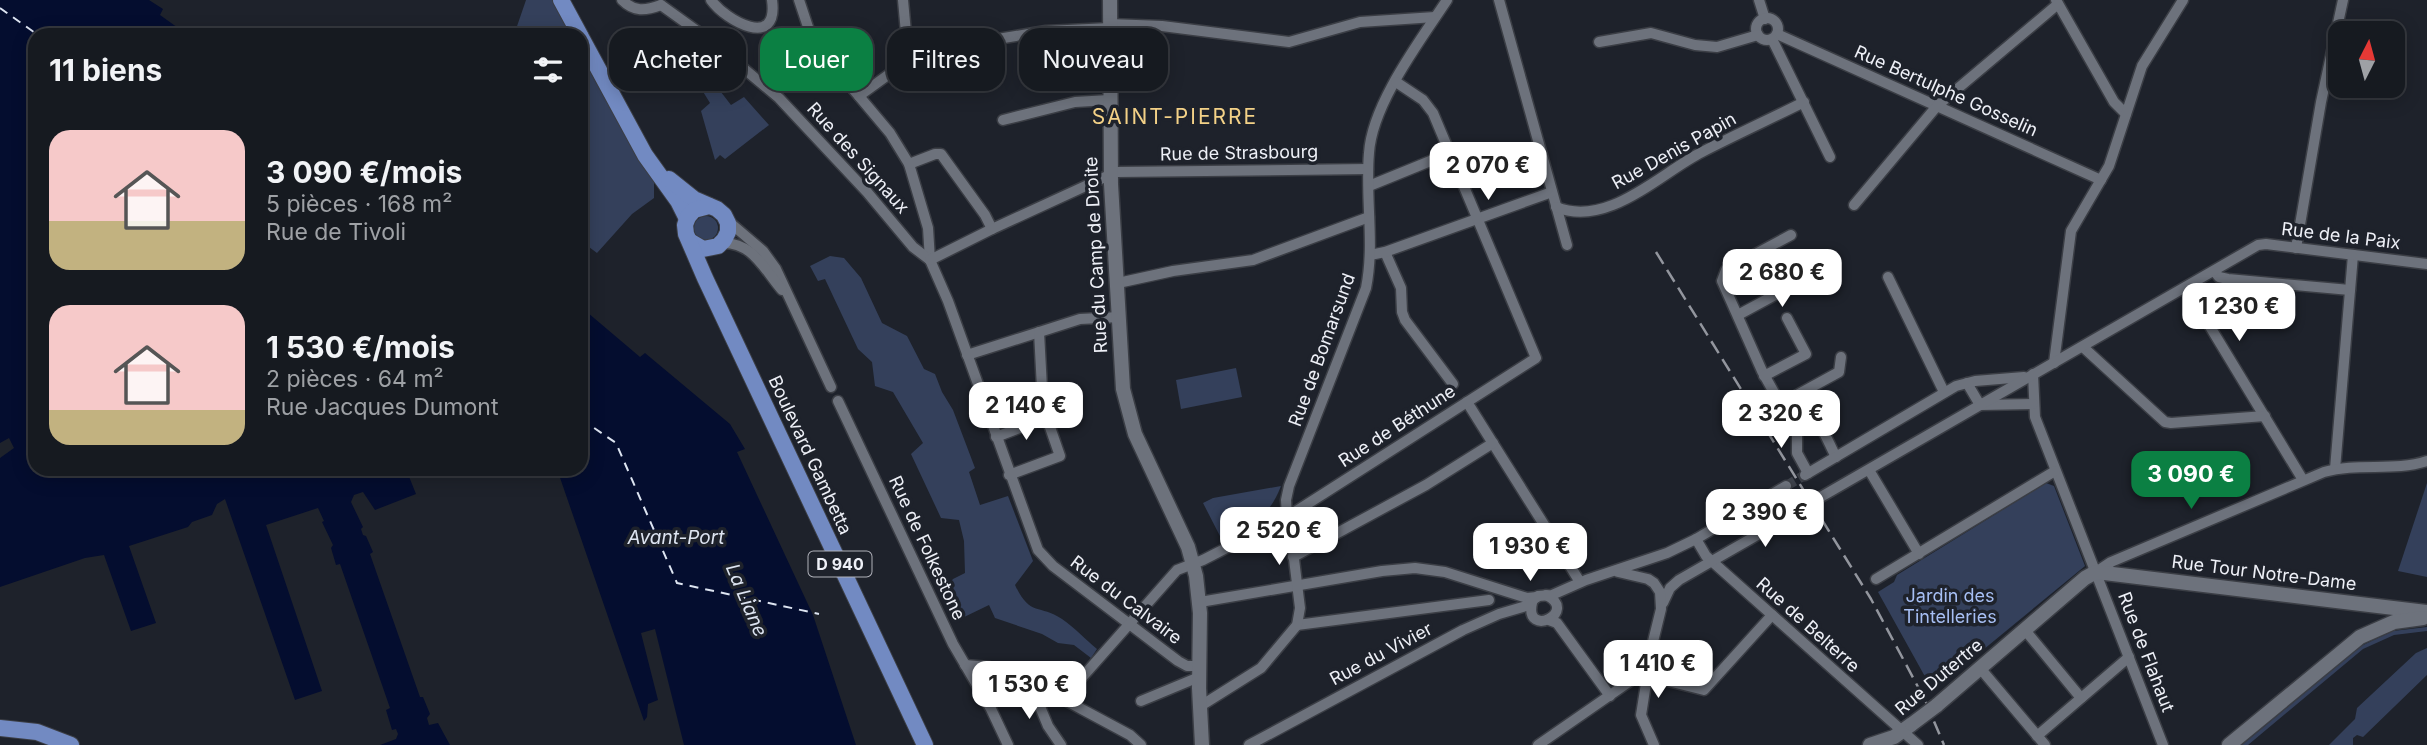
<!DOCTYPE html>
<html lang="fr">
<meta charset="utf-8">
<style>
:root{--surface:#161a20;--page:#23272d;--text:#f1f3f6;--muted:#9ea1a5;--line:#35383e;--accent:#0b8043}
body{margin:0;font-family:Inter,sans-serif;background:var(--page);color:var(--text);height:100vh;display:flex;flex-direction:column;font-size:26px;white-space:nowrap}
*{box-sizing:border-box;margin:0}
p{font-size:23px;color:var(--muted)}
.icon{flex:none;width:38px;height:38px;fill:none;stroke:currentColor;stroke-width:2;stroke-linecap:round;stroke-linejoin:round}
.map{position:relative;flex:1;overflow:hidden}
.drawer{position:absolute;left:28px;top:28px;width:560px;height:448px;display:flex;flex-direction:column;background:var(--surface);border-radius:21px;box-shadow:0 4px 18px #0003,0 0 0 2px var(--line)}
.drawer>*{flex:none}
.top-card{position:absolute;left:609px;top:28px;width:665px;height:63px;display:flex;gap:14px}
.needle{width:46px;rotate:6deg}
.buttons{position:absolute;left:2328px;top:21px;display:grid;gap:14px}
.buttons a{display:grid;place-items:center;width:77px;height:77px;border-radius:14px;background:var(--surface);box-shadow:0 4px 18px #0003,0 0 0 2px var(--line);font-size:35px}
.price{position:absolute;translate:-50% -60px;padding:0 16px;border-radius:14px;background:#fff;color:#222;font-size:23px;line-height:46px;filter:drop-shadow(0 2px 4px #0008)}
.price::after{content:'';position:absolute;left:50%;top:42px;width:21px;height:16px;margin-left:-10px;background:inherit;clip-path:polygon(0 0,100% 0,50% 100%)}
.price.active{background:var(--accent);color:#fff}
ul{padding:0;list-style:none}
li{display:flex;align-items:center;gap:21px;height:175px;padding:0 21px}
li span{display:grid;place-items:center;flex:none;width:196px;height:140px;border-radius:21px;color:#555}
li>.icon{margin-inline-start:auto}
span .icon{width:84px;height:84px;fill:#fffc;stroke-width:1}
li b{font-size:30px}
h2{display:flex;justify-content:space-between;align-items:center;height:84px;padding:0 21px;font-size:30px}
.tag{padding:0 24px;border-radius:21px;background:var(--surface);box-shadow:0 4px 18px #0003,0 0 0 2px var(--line);font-size:24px;line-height:63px}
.tag.active{background:var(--accent);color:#fff}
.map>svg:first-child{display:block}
.green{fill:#34405b}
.water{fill:#040d2f}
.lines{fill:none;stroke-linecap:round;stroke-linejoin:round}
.ferry{stroke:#dde4f1;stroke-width:2;stroke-dasharray:9 7;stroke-linecap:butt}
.street-tunnel{stroke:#3d414a;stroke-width:10;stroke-dasharray:10 5;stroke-linecap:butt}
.street-casing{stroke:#3b3e45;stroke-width:13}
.secondary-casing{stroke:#3b3e45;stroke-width:17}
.primary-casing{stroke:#3b3e45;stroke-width:18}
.street{stroke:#6d727c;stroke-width:10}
.secondary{stroke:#6d727c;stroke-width:14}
.primary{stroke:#728ac2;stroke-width:16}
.rail{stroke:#93969e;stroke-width:2.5;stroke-dasharray:14 7;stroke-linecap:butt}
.secondary-bridge-casing{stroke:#3b3e45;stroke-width:17;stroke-linecap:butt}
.secondary-bridge{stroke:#6d727c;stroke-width:14}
.labels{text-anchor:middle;stroke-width:7;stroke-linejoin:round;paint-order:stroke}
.shield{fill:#1e222b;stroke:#b0b2ba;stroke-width:2}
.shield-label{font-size:16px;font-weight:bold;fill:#eef0f7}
.street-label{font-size:18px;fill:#eef0f7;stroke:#1e222b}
.park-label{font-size:18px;fill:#a7bff4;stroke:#1e222b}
.water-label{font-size:19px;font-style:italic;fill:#dde4f1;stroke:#1e222b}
.quarter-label{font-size:21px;letter-spacing:2px;fill:#f3d187;stroke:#1e222b}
</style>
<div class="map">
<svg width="2427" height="745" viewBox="0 0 2427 745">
<rect width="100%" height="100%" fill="#1e222b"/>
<!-- green -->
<g class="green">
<path d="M526 0H553L571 35H514Z"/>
<path d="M581 53 654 178V198L632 214 597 253 581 241Z"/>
<path d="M714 83 731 105 744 97 769 125 725 159 720 155 715 160 701 111 710 103 702 90Z"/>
<circle cx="706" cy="228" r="12"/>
<path d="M830 256 844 258 861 278 882 323 907 336 924 369 935 374 942 392 953 410 975 468 969 472 980 505 1008 496 1033 561 1015 585C1030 617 1039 604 1062 619 1075 628 1086 640 1097 649L1091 658 1074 645 1058 643 1042 634 995 618 989 605 960 619 947 587 953 579 965 573 964 541 959 520 941 518 911 454 923 443 893 392 875 386 872 362 858 349 825 279 818 281 810 266Z"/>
<path d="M1236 368 1242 397 1181 409 1176 380Z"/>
<path d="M2046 483 2054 486 2085 566 1933 691 1878 592 1894 582 1897 575Z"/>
<path d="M2427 483V577L2398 571Z"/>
<path d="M1281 486C1269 518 1251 525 1222 540L1203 503 1213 498Z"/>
<path d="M2427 627V631L2394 635 2363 649 2248 745H2242L2361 646 2393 631Z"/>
<path d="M2427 648V675L2363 737 2357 735 2353 738V745H2329L2355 719 2357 708 2416 653Z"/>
</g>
<!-- water -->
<g class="water">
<path d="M0 0H149L163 9 160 15 188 35H35V469H406L416 494 375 510 363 492 354 495 351 502 363 527 361 529 363 535 366 536 373 552 370 554 420 697H423L430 714 427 718 429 725 438 723 450 745H380L396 739 398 734 396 729 392 730 386 710 390 708 340 564 336 565 331 548 333 545 322 522 324 521 318 508 266 525 322 691 295 700 225 499 217 504 212 515 192 522 188 527 129 546 156 623 131 631 104 555 85 558 0 587V458L14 448 9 438 0 443Z"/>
<path d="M581 307 640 357 645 353 730 424 745 449 737 452 813 615 856 745H684L655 629 641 633 658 700 648 704 647 717 644 721 557 469H581Z"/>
</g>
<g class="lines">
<!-- ferry -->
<g class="ferry">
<path d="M0 8 38 35"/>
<path d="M581 419 616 443 677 583 819 614"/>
</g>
<!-- street-tunnel -->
<g class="street-tunnel">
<path d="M1786 486 1805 475"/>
<path d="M1801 510 1819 498"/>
</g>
<defs>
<g id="street">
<path d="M622 0C634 12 645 11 661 5"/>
<path d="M711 0C726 21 779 50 772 0"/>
<path d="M799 0 811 36 816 45 890 133 909 164 928 228 930 260 948 301 1038 550 1053 566 1178 661 1187 666H1199"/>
<path d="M903 0 906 33 916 56"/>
<path d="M1499 0 1567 245"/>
<path d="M1759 0 1765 19"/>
<path d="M2056 0 2114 102 2126 114"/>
<path d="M661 5 711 41 779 98 867 192 913 247 930 260"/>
<circle cx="1767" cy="29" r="11"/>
<path d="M1110 24 1162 26 1289 42 1360 22 1435 17"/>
<path d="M1777 34 2101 180"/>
<path d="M1772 39 1830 157"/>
<path d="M1599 42 1651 33 1695 45 1717 47 1758 35"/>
<path d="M859 96 906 62 931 50 1046 31 1110 28"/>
<path d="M1003 120 1075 102 1109 100"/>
<path d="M909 164 935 154H941L985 215 992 229"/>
<path d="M1369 186 1450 153"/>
<path d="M1854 205 1937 106 2058 4"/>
<path d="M1556 207C1608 228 1659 174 1702 152 1735 135 1770 119 1804 102"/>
<path d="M728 221 763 251 776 269 831 387"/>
<path d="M1791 235 1726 270 1722 281 1762 371 1797 434V453L1808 473"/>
<path d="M721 243C752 241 764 269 782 290"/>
<path d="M2296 248 2321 102 2343 0"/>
<path d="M1385 252 1401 288 1402 312 1405 320 1453 384"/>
<path d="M1370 255 1385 252 1552 192"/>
<path d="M930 260 992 229 1116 172 1368 169"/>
<path d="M2214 271 2219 277 2228 279 2350 290"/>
<path d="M1888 277 1944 392"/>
<path d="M1118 283 1173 271 1253 260 1369 217"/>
<path d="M2186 287 2303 480"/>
<path d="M1738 315 1812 275"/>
<path d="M2083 347 2165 422 2171 423 2265 416"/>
<path d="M967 355 1080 319 1120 317"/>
<path d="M2054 363 2071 231 2109 166 2142 66 2183 0"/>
<path d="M2033 374 2035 417 2163 745"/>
<path d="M1764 376 1806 354 1787 318"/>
<path d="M1967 383 1980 405 2033 404"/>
<path d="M838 401 953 644 991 709 1008 745"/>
<path d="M1467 402 1580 582"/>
<path d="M1793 409V401L1797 395 1839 372 1841 357"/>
<path d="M1788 410C1818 406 1824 435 1836 457"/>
<path d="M996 437 1046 418"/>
<path d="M2335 469 2353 255"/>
<path d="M1869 470 1919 554"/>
<path d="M1009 475 1060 456 1043 407 1039 332"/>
<path d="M1805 475 1956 386 1975 381 2024 377"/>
<path d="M1819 498 2258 245 2266 244 2427 264"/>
<path d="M1287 517 1286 500 1289 486 1366 288C1375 243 1365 198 1369 153 1372 104 1420 41 1447 0"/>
<path d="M1696 539 1706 556 1918 745"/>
<path d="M1293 557 1426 485 1493 443"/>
<path d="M2096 572 2111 562 2324 472C2358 462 2394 472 2427 461"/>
<path d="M1876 579 2055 471"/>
<path d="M1200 602 1382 571 1415 568 1445 572 1527 598 1537 597"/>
<path d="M1532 603C1524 639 1580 612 1546 595"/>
<path d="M1663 603 1670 588 1679 580 1801 510"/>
<path d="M1549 620 1557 623 1610 696"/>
<path d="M1297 625 1489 600"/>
<path d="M2025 630 2081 698"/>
<path d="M965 665 989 667 1018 675 1130 735 1141 745"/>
<path d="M1980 668 2045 745"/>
<path d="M1648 671 1641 715 1654 745"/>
<path d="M1640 674 1704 690 1772 615"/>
<path d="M1029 680 1048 726 1061 745"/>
<path d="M1063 699 1177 570 1203 560 1287 517 1536 358 1433 113 1423 100 1396 82"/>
<path d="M1141 701 1199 677"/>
<path d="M1199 707 1261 668 1297 625 1300 608 1292 543"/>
<path d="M2037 736 2129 657"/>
<path d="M1249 745 1463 630 1499 614 1526 606 1538 596 1552 595 1586 580 1667 553 1696 539 1786 486"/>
<path d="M1538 745 1629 682 1647 666 1661 609 1660 592 1654 583 1648 579 1618 572"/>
</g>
<g id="secondary">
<path d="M1110 0 1111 184 1123 389 1135 434 1188 547 1196 576 1200 613 1199 688 1202 745"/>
<path d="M1936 706 2085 578 2096 572 2427 612"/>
<path d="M1870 745 1894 737 1912 724"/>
<path d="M2229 745 2360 637 2394 622 2423 618"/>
</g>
<g id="primary">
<path d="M561 0 580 35"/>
<path d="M581 37 645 155 678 201 687 219"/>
<path d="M669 179 694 199 717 209 724 215 728 223V232L724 240 718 246 703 249 691 242"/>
<path d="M709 206 694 210 688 217 685 225 686 234 705 278 925 745"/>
<path d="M0 728 37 732 71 745"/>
</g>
</defs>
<!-- street casing -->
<use href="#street" class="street-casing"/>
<!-- secondary casing -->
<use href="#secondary" class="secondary-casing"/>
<!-- primary casing -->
<use href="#primary" class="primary-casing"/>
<!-- street -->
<use href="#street" class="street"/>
<!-- secondary -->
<use href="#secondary" class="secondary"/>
<!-- primary -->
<use href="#primary" class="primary"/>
<!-- rail -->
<path class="rail" d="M1656 252 1871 599 1925 700 1944 745"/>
<defs>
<path id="secondary-bridge" d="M1912 724 1936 706"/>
</defs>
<!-- secondary-bridge casing -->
<use href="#secondary-bridge" class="secondary-bridge-casing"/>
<!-- secondary-bridge -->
<use href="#secondary-bridge" class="secondary-bridge"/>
</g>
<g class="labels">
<!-- shield labels -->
<rect class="shield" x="808.5" y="551.5" width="63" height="25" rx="5"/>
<g class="shield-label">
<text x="840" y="570">D 940</text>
</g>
<!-- street labels -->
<g class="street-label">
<text transform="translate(1946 91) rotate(24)" y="6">Rue Bertulphe Gosselin</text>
<text transform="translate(1674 151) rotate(-29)" y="6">Rue Denis Papin</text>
<text transform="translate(1239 153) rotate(-1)" y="6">Rue de Strasbourg</text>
<text transform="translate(858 158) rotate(48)" y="6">Rue des Signaux</text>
<text transform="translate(2341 236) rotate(7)" y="6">Rue de la Paix</text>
<text transform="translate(1096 255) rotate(-93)" y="6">Rue du Camp de Droite</text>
<text transform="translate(1322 350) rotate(-70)" y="6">Rue de Bomarsund</text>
<text transform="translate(1397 426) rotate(-33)" y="6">Rue de Béthune</text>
<text transform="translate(810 455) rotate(65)" y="6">Boulevard Gambetta</text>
<text transform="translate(927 548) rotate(65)" y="6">Rue de Folkestone</text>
<text transform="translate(2264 573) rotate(7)" y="6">Rue Tour Notre-Dame</text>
<text transform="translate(1126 600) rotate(37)" y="6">Rue du Calvaire</text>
<text transform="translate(1808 625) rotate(42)" y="6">Rue de Belterre</text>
<text transform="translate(2146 652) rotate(69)" y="6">Rue de Flahaut</text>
<text transform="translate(1381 654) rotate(-28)" y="6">Rue du Vivier</text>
<text transform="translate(1939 677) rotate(-40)" y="6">Rue Dutertre</text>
</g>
<!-- park labels -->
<g class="park-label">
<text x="1950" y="602">Jardin des<tspan x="1950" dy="21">Tintelleries</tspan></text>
</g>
<!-- water labels -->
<g class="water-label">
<text x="676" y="544">Avant-Port</text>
<text transform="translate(747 600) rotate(67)" y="7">La Liane</text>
</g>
<!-- quarter labels -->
<g class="quarter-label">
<text x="1175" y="124">SAINT-PIERRE</text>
</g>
</g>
</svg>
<div class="buttons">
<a><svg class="needle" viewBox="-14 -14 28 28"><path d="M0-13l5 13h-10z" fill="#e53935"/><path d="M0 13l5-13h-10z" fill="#9ea1a5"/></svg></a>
</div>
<b class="price" style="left:1488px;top:202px">2 070 €</b>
<b class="price" style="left:1782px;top:309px">2 680 €</b>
<b class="price" style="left:2239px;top:343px">1 230 €</b>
<b class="price" style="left:1026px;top:442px">2 140 €</b>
<b class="price" style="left:1781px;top:450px">2 320 €</b>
<b class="price active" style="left:2191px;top:511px">3 090 €</b>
<b class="price" style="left:1765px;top:549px">2 390 €</b>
<b class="price" style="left:1279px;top:567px">2 520 €</b>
<b class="price" style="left:1530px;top:583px">1 930 €</b>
<b class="price" style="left:1658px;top:700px">1 410 €</b>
<b class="price" style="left:1029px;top:721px">1 530 €</b>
<div class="top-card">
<a class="tag">Acheter</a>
<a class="tag active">Louer</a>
<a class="tag">Filtres</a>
<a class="tag">Nouveau</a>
</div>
<section class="drawer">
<h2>11 biens<svg class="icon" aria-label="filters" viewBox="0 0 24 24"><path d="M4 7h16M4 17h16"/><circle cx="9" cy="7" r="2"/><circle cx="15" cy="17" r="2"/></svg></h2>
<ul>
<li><span style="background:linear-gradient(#f6c9c9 65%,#c2b280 0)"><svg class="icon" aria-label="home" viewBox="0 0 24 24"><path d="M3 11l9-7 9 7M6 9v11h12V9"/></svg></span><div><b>3 090 €/mois</b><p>5 pièces · 168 m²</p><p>Rue de Tivoli</p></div></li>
<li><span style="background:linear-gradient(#f6c9c9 75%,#c2b280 0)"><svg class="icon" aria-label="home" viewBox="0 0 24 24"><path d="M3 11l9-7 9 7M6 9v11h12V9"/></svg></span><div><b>1 530 €/mois</b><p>2 pièces · 64 m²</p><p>Rue Jacques Dumont</p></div></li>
</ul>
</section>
</div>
